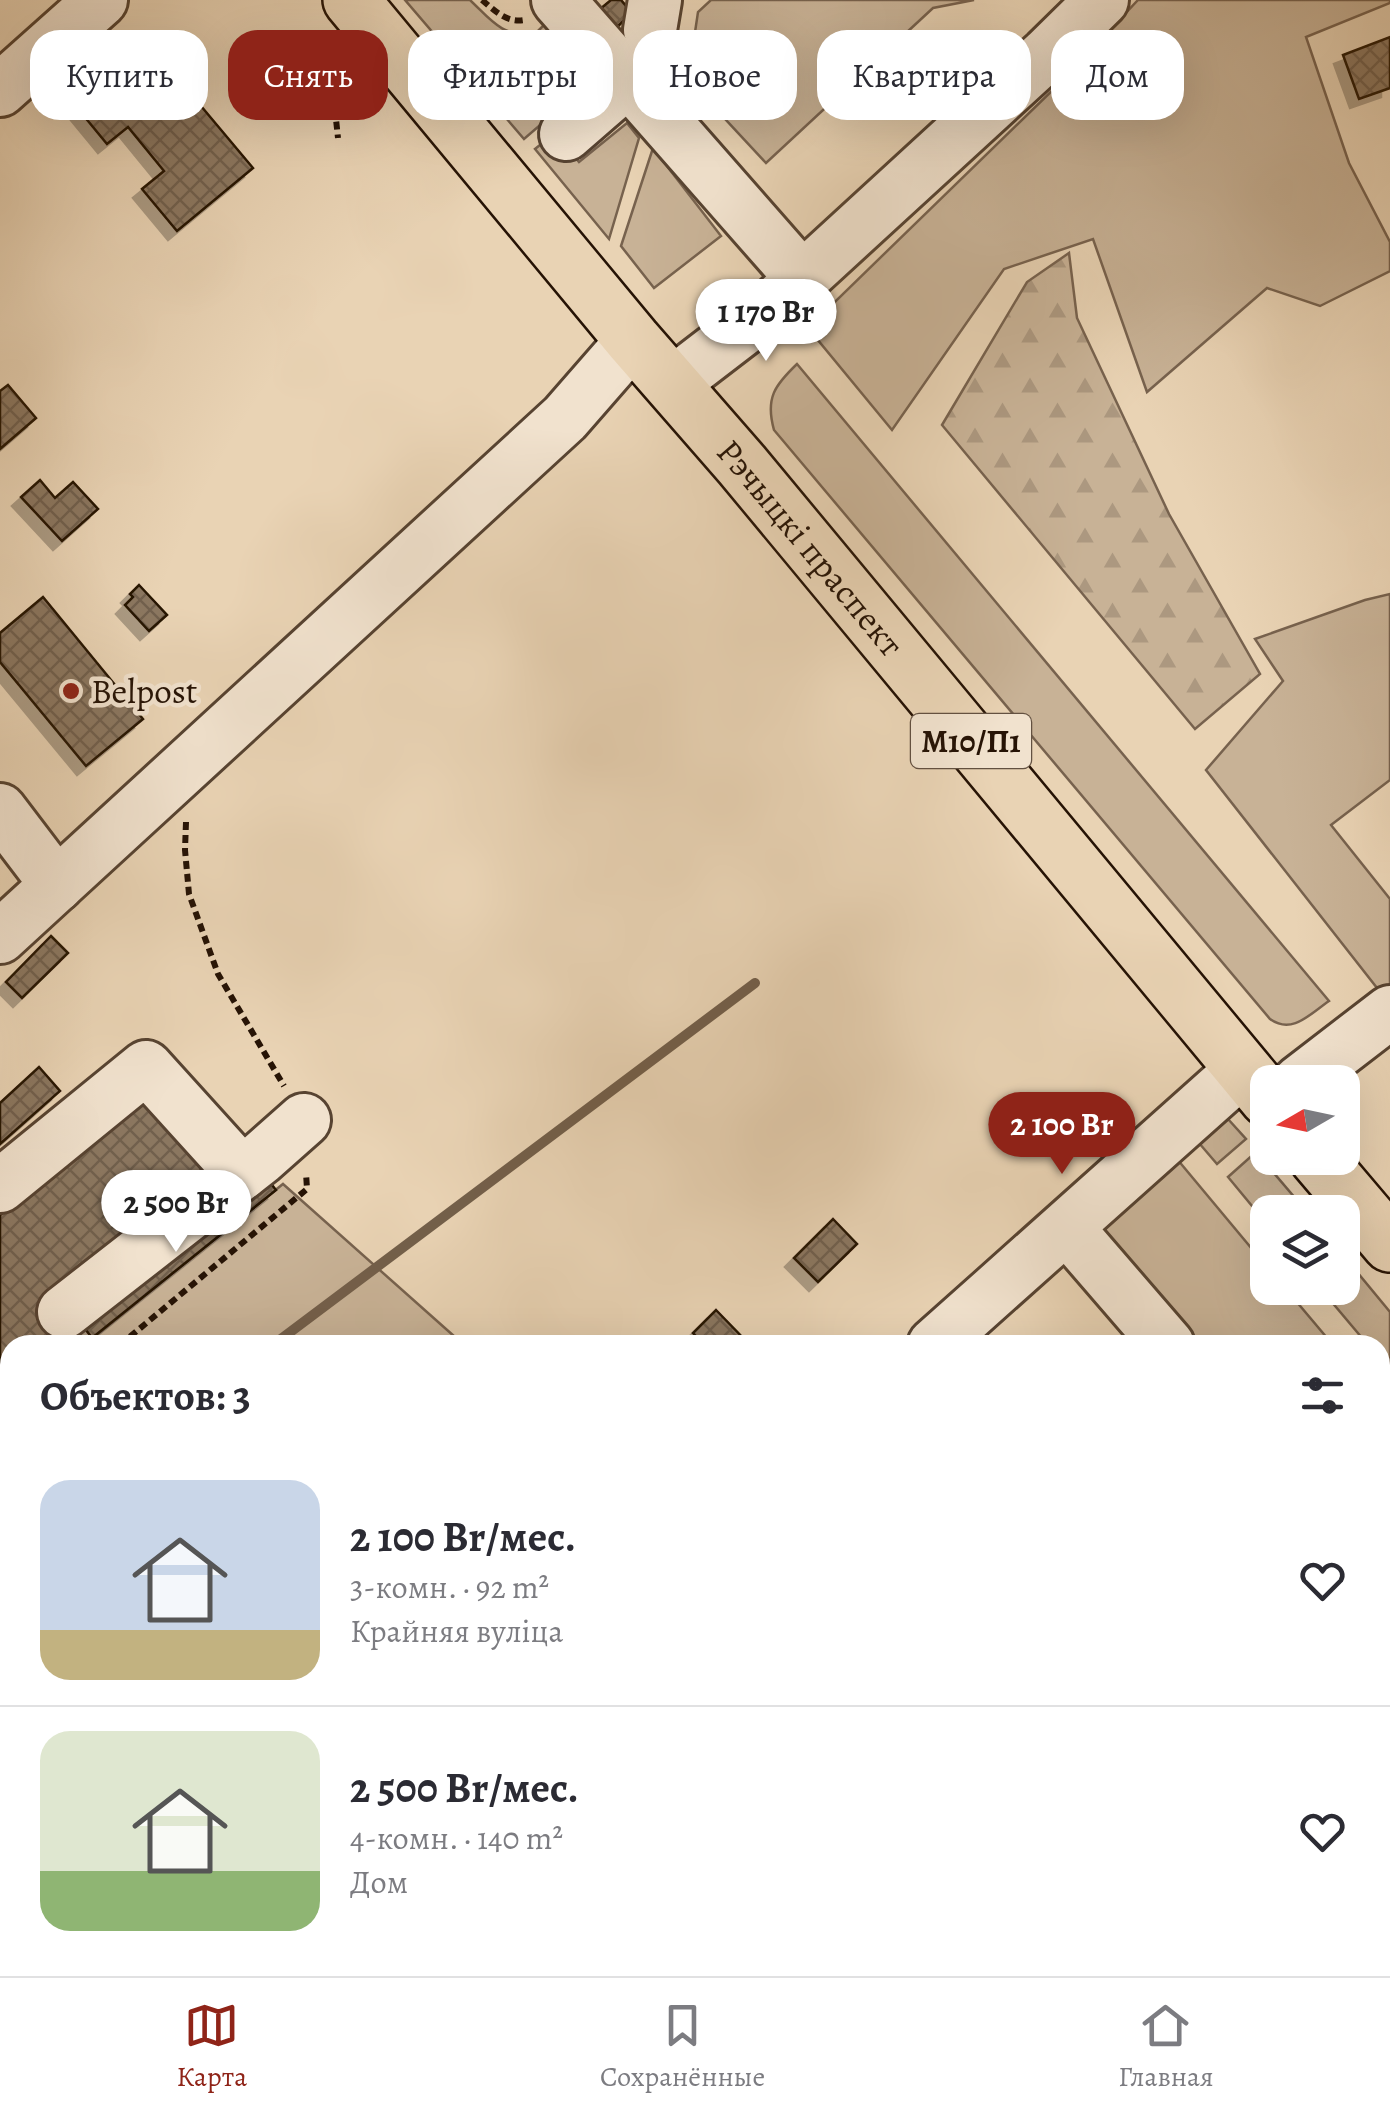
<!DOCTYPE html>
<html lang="ru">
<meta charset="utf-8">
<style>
:root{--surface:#fff;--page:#f2f2f3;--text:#2b2b33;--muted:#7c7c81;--line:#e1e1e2;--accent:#8f2418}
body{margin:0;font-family:Alegreya,serif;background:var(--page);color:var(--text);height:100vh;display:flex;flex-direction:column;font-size:38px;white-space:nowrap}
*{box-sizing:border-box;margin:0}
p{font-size:32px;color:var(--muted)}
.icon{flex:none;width:55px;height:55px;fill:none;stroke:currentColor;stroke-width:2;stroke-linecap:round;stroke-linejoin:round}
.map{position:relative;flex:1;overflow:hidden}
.panel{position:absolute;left:0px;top:1335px;width:1390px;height:642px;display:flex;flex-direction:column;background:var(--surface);border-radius:30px 30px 0 0;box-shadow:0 10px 40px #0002}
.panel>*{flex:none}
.guide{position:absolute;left:30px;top:30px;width:1330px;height:90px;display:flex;gap:20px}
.needle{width:65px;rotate:261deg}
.buttons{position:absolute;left:1250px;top:1065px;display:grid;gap:20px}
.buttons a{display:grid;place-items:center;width:110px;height:110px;border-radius:20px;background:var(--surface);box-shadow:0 10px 40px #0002;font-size:50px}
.price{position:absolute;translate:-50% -85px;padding:0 22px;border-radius:35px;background:#fff;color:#222;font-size:32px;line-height:65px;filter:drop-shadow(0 2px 5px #0008)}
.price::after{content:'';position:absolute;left:50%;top:60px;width:30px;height:22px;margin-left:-15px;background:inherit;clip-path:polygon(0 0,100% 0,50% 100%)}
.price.on{background:var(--accent);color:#fff}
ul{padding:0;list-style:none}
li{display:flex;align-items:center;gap:30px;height:250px;padding:0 40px}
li+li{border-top:2px solid var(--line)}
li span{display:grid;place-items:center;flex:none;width:280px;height:200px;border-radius:30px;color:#555}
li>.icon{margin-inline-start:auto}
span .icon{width:120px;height:120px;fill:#fffc;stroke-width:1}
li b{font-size:42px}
h2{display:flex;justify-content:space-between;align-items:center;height:120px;padding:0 40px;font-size:42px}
.pill{padding:0 35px;border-radius:30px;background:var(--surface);box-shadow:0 10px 40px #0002;font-size:35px;line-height:90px}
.pill.on{background:var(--accent);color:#fff}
.menu{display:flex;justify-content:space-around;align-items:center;height:140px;border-top:2px solid var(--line);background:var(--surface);font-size:28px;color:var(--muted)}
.menu a{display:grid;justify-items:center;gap:5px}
.menu .on{color:var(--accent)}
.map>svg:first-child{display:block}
.grass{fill:#c8b296;stroke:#77624e;stroke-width:2.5}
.forest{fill:url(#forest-firs);stroke:#77624e;stroke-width:2.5}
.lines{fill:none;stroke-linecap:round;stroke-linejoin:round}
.stream{stroke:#735f4a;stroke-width:10}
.building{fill:url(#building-cross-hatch);stroke:#261305;stroke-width:2.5;filter:url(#shadow)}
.minor-casing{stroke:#574331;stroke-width:58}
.major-casing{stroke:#261305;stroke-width:60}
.path{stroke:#261305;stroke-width:6;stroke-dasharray:8 5;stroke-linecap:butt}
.minor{stroke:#f1e2ce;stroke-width:52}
.major{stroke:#e9d3b4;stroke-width:55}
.poi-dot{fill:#8f2418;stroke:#f1e2ce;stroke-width:4}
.labels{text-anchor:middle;stroke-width:9;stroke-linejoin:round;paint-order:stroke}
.shield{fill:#f1e2ce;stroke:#635141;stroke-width:2.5}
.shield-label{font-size:32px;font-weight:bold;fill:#261305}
.street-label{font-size:35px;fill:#261305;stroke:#f1e2ce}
.poi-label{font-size:35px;fill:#261305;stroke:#f1e2ce;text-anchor:start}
</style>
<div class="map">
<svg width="1390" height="1976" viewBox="0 0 1390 1976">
<defs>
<pattern id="forest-firs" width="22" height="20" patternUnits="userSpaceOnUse" patternTransform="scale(2.5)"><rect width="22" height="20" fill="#c8b296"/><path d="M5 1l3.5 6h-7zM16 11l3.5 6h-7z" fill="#ac9880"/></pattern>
<pattern id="building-cross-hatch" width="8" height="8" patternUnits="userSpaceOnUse" patternTransform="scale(2.5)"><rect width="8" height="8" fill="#8b7760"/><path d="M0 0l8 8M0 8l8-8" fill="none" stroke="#71604d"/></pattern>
<filter id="shadow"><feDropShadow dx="-9" dy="9" stdDeviation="0" flood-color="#0004"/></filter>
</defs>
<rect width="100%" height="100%" fill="#e9d3b4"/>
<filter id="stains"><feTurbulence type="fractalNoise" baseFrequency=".002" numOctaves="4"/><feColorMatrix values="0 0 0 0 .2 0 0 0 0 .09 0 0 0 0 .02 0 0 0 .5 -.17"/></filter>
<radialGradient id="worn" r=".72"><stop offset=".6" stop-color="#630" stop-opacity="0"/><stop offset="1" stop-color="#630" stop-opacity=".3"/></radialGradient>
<!-- grass -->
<g class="grass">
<path d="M405 0H470C492 21 501 36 534 35L545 24 590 82 524 139Z"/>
<path d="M711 0H974L933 8 766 163 688 79 698 12Z"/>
<path d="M1138 0H1390V3L1306 37 1349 163 1390 242V271L1320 306 1267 288 1147 392 1093 239 1004 269 892 430 808 328 1062 81Z"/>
<path d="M627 123 639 138 609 239 535 149 555 133 579 162Z"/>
<path d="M653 148 721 236 654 288 621 246Z"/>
<path d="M797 364 1329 1001C1310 1014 1292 1035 1270 1019L774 430C765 398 775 385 797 364Z"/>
<path d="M1390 594V780L1331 825 1390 899V987L1381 993 1206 770 1283 681 1255 639 1365 600Z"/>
<path d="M1228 1119 1246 1139 1217 1164 1199 1143Z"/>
<path d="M1256 1152 1307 1212H1268L1267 1224 1228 1177Z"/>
<path d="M1177 1159 1267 1267 1268 1288H1285L1333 1345H1195L1104 1233 1109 1221Z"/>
<path d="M283 1184 455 1337 449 1345H84Z"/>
<path d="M1343 1255 1390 1312V1372L1380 1360V1345H1368L1320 1288H1342Z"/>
<path d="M1380 1401 1390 1413V1484L1380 1472Z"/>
<path d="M10 1404V1730L0 1743V1412Z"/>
</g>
<!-- forest -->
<path class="forest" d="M1069 253 1077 318 1169 514 1260 674 1195 729 942 425 1027 282Z"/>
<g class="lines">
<!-- stream -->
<g class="stream">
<path d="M273 1345 755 983"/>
<path d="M0 1603 10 1593"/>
</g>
</g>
<!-- building -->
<g class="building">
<path d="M611 0H621L632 13 615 29 599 10Z"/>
<path d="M1390 37V88L1359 99 1343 55Z"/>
<path d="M149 44 253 168 177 231 142 189 164 171 128 127 107 144 74 104Z"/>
<path d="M8 385 36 418 0 449V391Z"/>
<path d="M40 480 55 498 73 482 98 509 62 541 21 497Z"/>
<path d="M139 585 167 615 149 631 125 605 133 597 130 594Z"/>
<path d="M43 597 143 719 86 766 0 662V633Z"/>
<path d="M51 936 68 953 22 998 6 982Z"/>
<path d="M39 1067 60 1091 0 1144V1103Z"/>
<path d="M151 1091 208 1169 42 1305 71 1345H10L9 1405 0 1394V1215Z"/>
<path d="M261 1171 276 1190 92 1338 77 1318Z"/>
<path d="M833 1219 857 1244 818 1282 794 1258Z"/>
<path d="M716 1310 747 1342 744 1345H704L693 1333Z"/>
<path d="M1380 1495 1390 1507V1609L1380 1596Z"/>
<path d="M1390 1748V1829L1380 1817V1757Z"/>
<path d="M108 1968H155L148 1976H101Z"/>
<path d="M836 1968H899L888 1976H843Z"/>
</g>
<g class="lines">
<defs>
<g id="minor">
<path d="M558 0 802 278"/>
<path d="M650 30 655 0"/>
<path d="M0 90 101 0"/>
<path d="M566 134 627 81"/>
<path d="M673 383 768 310 1047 54 1102 0"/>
<path d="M0 810 57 885"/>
<path d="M0 937 565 418 633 340"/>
<path d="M1299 1082 1390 1012"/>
<path d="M0 1186 146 1067 242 1173"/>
<path d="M1067 1228 1168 1345"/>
<path d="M64 1312 260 1159 304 1120"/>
<path d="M934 1345 1243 1069"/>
<path d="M1380 1693 1385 1699 1380 1704"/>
<path d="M1380 1901 1390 1912"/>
<path d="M782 1968 790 1976"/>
<path d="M276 1976 284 1968"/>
<path d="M460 1976 467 1968"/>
</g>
<g id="major">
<path id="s1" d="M351 0 633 340 742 465 1268 1099"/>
<path d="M1317 1158 1390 1244"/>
</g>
</defs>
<!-- minor casing -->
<use href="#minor" class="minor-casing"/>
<!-- major casing -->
<use href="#major" class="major-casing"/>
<!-- path -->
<g class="path">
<path d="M482 0C495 11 507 23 524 20"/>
<path d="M328 44 338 138"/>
<path d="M186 822 185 850 189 894 218 974 284 1086"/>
<path d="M120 1345 307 1189 306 1173"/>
<path d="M0 1446 10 1438"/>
</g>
<!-- minor -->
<use href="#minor" class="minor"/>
<!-- major -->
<use href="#major" class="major"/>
</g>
<!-- markers -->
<circle class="poi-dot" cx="71" cy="691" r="10"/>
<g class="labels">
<!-- shield labels -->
<rect class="shield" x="911" y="714" width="120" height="54" rx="8"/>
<g class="shield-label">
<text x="971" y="752">М10/П1</text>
</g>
<!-- street labels -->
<g class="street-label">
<text dy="12" stroke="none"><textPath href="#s1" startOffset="715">Рэчыцкі праспект</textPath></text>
</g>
<!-- poi labels -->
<g class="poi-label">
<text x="91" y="703">Belpost</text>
</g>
</g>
<rect width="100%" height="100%" filter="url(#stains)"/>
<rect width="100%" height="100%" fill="url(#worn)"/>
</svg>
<div class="buttons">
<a><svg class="needle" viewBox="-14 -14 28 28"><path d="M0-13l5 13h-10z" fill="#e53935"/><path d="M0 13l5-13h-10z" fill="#7c7c81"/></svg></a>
<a><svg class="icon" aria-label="layers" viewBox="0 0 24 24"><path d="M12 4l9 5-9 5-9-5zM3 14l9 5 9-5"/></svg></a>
</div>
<b class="price" style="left:766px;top:364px">1 170 Br</b>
<b class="price on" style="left:1062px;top:1177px">2 100 Br</b>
<b class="price" style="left:176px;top:1255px">2 500 Br</b>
<div class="guide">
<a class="pill">Купить</a>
<a class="pill on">Снять</a>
<a class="pill">Фильтры</a>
<a class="pill">Новое</a>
<a class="pill">Квартира</a>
<a class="pill">Дом</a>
</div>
<section class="panel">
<h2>Объектов: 3<svg class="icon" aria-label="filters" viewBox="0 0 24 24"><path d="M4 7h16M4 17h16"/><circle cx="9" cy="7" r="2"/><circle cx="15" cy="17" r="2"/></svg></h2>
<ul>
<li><span style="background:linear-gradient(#c9d6e8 75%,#c2b280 0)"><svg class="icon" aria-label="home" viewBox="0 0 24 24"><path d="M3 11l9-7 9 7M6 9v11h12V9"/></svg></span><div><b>2 100 Br/мес.</b><p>3-комн. · 92 m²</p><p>Крайняя вуліца</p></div><svg class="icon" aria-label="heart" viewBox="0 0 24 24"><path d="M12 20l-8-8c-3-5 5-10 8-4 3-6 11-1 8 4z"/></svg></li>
<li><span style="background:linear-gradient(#dfe7d0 70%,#8fb573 0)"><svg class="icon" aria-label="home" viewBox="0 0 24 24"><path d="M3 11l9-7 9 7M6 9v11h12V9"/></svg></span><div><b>2 500 Br/мес.</b><p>4-комн. · 140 m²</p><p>Дом</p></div><svg class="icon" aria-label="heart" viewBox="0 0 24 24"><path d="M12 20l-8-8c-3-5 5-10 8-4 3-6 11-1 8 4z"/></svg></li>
</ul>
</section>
</div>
<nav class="menu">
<a class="on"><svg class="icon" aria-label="map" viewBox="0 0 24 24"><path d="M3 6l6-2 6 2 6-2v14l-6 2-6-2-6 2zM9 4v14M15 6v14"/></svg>Карта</a>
<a><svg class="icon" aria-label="saved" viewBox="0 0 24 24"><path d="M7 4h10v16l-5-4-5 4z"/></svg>Сохранённые</a>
<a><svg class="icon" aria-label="home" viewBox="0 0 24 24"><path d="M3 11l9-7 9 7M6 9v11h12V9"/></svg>Главная</a>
</nav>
